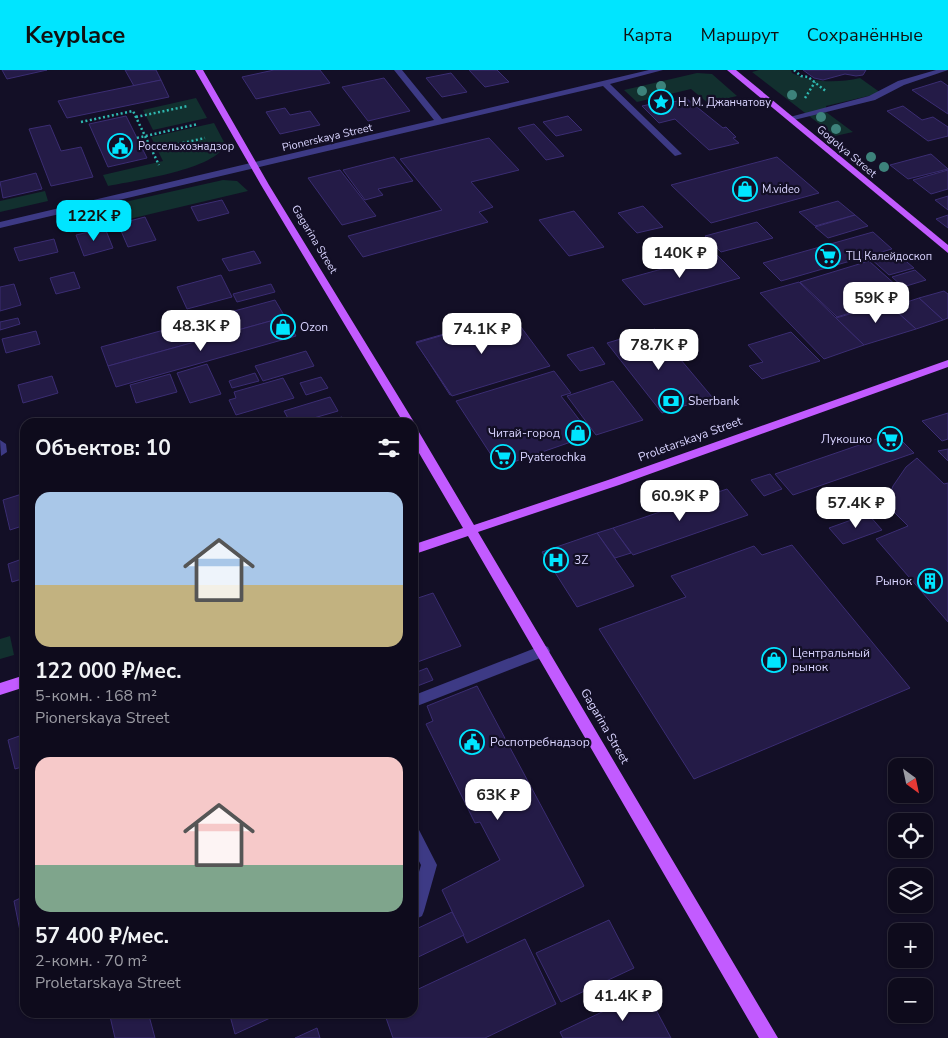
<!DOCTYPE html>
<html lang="ru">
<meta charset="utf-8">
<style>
:root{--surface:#0e0b1c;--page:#1c1929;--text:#f1f3f6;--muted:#9b9ba3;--line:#2e2b3b;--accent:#00e5ff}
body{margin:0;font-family:"Nunito Sans",sans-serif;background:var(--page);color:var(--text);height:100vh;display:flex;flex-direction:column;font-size:19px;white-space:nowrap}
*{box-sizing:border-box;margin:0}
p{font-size:16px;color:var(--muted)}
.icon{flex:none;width:28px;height:28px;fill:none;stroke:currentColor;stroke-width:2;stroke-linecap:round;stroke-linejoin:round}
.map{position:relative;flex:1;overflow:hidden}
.sheet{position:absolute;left:20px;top:348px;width:398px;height:600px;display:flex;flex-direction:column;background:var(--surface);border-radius:15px;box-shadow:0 1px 4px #0004,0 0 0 1px var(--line)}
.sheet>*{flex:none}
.needle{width:32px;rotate:147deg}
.controls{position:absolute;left:888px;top:688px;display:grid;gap:10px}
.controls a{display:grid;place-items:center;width:45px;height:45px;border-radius:10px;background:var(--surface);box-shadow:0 1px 4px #0004,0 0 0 1px var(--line);font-size:25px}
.price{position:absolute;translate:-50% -42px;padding:0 11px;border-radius:10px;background:#fff;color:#222;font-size:16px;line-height:32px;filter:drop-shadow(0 1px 2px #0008)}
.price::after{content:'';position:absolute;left:50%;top:30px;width:15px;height:11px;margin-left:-8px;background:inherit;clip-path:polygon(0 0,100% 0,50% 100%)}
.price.active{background:var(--accent);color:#111}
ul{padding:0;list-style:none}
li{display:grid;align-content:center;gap:10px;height:265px;padding:0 15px}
li span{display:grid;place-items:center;height:155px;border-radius:15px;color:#555}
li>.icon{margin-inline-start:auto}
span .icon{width:90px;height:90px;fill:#fffc;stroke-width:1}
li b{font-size:21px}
h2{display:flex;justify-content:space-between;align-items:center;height:60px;padding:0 15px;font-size:21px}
header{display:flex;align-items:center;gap:30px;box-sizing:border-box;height:70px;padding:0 25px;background:var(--accent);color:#111}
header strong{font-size:24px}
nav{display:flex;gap:28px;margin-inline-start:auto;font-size:18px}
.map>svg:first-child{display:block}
.green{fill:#12302f}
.building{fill:#241b47;stroke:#3b2d73}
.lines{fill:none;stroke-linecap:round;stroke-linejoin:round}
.path{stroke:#2fb8b0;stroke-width:2.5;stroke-dasharray:2 2.5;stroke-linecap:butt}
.minor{fill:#3d3a85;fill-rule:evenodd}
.major{fill:#c25bff;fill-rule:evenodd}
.tree{fill:#3d827b}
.labels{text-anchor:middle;stroke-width:4.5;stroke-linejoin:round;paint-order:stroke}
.far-poi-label{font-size:11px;fill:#d9d4ff;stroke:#130f26;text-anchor:start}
.far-street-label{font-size:11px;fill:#d9d4ff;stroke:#130f26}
.poi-label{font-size:12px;fill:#d9d4ff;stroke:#130f26;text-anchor:start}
.street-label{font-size:12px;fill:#d9d4ff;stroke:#130f26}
</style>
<header>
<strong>Keyplace</strong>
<nav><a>Карта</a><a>Маршрут</a><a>Сохранённые</a></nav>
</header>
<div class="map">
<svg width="948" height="968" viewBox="0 0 948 968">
<rect width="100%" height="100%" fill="#130f26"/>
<!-- green -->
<g class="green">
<path d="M759 0H791L792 3C814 13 837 13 860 8L881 23 826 36V42L853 62 835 66 752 2Z"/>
<path d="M697 3 712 4 737 26 708 33 691 19 637 32 624 20Z"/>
<path d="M196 28 207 48 153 60 143 40Z"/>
<path d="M214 53 225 74C218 99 133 111 108 116L103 105 163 91 151 67Z"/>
<path d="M223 110 237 111 248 121 70 163 69 155 80 142Z"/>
<path d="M45 121 48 131 0 142V131Z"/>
<path d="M10 566 14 585 0 589V569Z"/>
</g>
<!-- building -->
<g class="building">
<path d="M2 0H47L7 9Z"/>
<path d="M125 0H156L161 10 134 16Z"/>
<path d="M274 0H320L330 13 256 29 242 7Z"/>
<path d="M469 0H497L509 12 485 17Z"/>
<path d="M803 0H866L863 5 856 6 845 4 823 10 814 8Z"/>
<path d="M451 3 467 22 442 27 426 8Z"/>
<path d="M384 8 410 41 368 51 342 17Z"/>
<path d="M161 10 169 27 67 48 58 31Z"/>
<path d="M941 11 948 16V44L912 20Z"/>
<path d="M687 29 723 58 726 57 736 67 733 68 739 73 709 80 675 49 659 53 642 36 671 30 673 32Z"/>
<path d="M903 36 922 50 933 47 948 57V66L928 71 887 41Z"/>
<path d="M285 38 290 45 310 41 320 55 280 64 266 42Z"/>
<path d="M126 46 147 88 108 97 89 54Z"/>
<path d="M568 46 582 60 556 66 543 52Z"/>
<path d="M534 54 564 86 546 90 518 58Z"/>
<path d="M50 55 61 81 81 77 93 107 51 116 29 59Z"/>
<path d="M489 68 519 100 471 112 493 137 479 142 488 152 363 187 348 166 442 140 400 89Z"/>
<path d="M931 84 948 99 908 109 890 95Z"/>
<path d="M394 87 413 111 378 119 383 125 365 130 343 100Z"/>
<path d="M777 87 819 123 711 153 671 115Z"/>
<path d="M340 100 376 146 342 155 308 108Z"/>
<path d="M948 100V119L931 124 913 110Z"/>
<path d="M36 103 42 119 3 128 0 112Z"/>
<path d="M948 126V140L935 130Z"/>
<path d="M222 130 229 143 198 151 191 137Z"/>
<path d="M838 131 855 145 815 156 799 142Z"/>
<path d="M643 136 663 157 637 163 618 143Z"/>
<path d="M574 141 604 177 569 186 539 150Z"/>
<path d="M855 145 868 156 828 168 815 157Z"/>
<path d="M948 145V158L936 149Z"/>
<path d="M145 147 156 170 128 177 118 154Z"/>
<path d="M757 152 773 168 721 182 705 166Z"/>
<path d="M105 158 113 178 84 186 76 165Z"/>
<path d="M873 162 892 179 781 211 763 193Z"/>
<path d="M54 169 58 182 19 191 14 178Z"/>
<path d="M254 181 261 193 229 201 222 189Z"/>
<path d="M894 181 914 198 889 205 870 188Z"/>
<path d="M716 184 740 208 644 235 622 210Z"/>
<path d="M869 191 907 225 837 247 800 212Z"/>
<path d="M915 200 926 210 903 217 892 207Z"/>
<path d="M74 202 80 218 56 224 50 208Z"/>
<path d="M221 205 232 227 187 239 177 217Z"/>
<path d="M799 212 836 248 864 275 824 289 760 223Z"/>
<path d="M14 214 21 235 0 241V217Z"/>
<path d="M271 214 275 222 237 232 233 224Z"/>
<path d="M944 221 948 224V248L943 250 919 228Z"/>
<path d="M919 228 943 250 916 259 892 237Z"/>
<path d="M275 230 285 247 108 296 101 277Z"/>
<path d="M887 233 916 259 864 275 836 248Z"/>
<path d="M511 245 548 296 450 325 416 272Z"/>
<path d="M512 245 550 296 452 326 416 273Z"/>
<path d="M285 247 296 266 116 317 108 296Z"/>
<path d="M18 248 20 254 0 260V252Z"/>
<path d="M655 259 712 327 662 343 607 273Z"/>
<path d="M36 261 40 274 6 283 2 269Z"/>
<path d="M791 262 820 291 762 309 749 296 763 292 748 275Z"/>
<path d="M593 277 605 294 580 301 567 285Z"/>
<path d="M306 281 314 296 263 311 255 296Z"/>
<path d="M207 294 221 324 190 333 177 303Z"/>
<path d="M554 301 571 323 561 326 591 365 499 397 456 331Z"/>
<path d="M255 303 259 311 232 318 229 311Z"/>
<path d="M170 304 177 322 136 333 130 315Z"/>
<path d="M52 306 58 323 23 333 18 315Z"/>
<path d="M321 307 328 318 306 325 300 313Z"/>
<path d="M283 308 294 328 236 345 229 330 236 328 234 322Z"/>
<path d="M613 311 643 350 596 365 567 326Z"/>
<path d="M330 327 338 341 300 352H290L284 341Z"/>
<path d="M948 343V369L942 371 922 351Z"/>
<path d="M342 347 345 352H323Z"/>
<path d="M894 363 914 383 793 425 775 404Z"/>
<path d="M948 379V391L938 381Z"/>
<path d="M917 388 944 414 948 413V552L876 469 908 456 886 434 893 416 906 397Z"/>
<path d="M770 404 782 419 764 426 751 410Z"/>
<path d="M727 419 748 445 633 485 613 458Z"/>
<path d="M25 423V455L10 460 3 430Z"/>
<path d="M868 444 882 460 843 474 829 458Z"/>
<path d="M613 458 631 483 615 488 597 463Z"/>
<path d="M597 463 634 516 577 537 542 482Z"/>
<path d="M792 475 910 618 694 709 599 559 686 527 671 506 754 476 762 485Z"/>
<path d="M25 488V508L12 512 8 494Z"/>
<path d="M433 523 461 576 412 594V530Z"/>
<path d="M427 598 433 610 412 618V604Z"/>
<path d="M477 616 584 816 467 873 442 820 500 790 480 752 475 753 426 654 433 651 427 636Z"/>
<path d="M25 664V696L15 699 8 670Z"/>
<path d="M25 826V886L14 831Z"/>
<path d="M452 842 464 865 412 890V861Z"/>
<path d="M609 850 634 898 561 932 536 883Z"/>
<path d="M525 869 556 934 485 968H393L384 942H412V922Z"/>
<path d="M646 921 671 968H563L560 962Z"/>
<path d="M109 942H148L155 968H115Z"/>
<path d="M229 942H278L279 944 235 964Z"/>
<path d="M317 958 320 968H295Z"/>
</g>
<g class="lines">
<!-- path -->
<g class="path">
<path d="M794 0 801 6 808 7 827 22"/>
<path d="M805 28 815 12"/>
<path d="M136 47 188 36"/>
<path d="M81 52 133 41 159 95"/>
<path d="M137 68 198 54"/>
<path d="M152 80 205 68"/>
</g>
<!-- minor -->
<g class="minor">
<path d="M394 0H402L442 49 649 0H663L610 14 682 84 675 86 603 16 0 158V152L434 50Z"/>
<path d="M936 0H948L904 15 875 30 790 51 786 48 869 26 898 11Z"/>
<path d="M0 370 6 374 7 382 1 386Z"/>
<path d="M543 575 548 577 550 581 548 585 412 638V626Z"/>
<path d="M412 754 417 756 437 795 424 841 422 846 416 849 412 847V826L421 795 412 778Z"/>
</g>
<!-- major -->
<g class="major">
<path d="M195 0H203L269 115 414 352 412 354 403 352 261 115Z"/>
<path d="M727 0H736L948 175V183Z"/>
<path d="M948 290V297L619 415 478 462 778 968H759L468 466 412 485V475L463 458 412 371V356L416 357 474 455 611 409Z"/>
<path d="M25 605V617L0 625V613Z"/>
</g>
</g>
<!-- trees -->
<g class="tree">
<circle cx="661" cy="16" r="5"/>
<circle cx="642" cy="21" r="5"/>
<circle cx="792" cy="25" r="5"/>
<circle cx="821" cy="47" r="5"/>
<circle cx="836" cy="59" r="5"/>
<circle cx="871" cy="87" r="5"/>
<circle cx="884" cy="97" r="5"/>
</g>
<!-- icons -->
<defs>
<symbol id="sight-ring" viewBox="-11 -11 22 22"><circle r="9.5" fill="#130f26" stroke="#00e5ff" stroke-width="1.5"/><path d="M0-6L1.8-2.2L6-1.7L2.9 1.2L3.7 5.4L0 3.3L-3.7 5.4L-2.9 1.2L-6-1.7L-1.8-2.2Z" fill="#00e5ff"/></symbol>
<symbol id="civic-ring" viewBox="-11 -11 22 22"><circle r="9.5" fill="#130f26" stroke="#00e5ff" stroke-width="1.5"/><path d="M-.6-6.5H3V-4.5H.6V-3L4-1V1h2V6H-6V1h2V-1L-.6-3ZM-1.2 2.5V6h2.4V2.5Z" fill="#00e5ff"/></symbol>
<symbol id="shop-ring" viewBox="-11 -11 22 22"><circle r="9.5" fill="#130f26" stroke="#00e5ff" stroke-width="1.5"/><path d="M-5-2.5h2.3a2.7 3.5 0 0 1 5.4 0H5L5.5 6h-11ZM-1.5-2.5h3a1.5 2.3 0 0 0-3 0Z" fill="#00e5ff"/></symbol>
<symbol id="supermarket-ring" viewBox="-11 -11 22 22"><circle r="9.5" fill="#130f26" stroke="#00e5ff" stroke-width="1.5"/><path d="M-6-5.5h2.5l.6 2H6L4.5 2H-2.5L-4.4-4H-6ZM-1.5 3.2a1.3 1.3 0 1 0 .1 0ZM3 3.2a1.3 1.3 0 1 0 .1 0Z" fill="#00e5ff"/></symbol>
<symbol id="bank-ring" viewBox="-11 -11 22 22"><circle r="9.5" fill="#130f26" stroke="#00e5ff" stroke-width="1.5"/><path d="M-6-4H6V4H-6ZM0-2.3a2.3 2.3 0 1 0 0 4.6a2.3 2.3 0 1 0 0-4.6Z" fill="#00e5ff"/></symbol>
<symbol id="hospital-ring" viewBox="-11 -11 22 22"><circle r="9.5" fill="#130f26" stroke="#00e5ff" stroke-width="1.5"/><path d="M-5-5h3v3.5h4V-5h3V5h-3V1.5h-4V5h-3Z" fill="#00e5ff"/></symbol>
<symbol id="building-ring" viewBox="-11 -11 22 22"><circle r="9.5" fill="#130f26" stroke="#00e5ff" stroke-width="1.5"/><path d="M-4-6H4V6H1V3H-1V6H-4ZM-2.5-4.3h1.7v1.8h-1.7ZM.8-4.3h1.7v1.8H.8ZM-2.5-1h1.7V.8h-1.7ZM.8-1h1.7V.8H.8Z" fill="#00e5ff"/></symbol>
</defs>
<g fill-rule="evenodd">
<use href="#sight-ring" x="647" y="18" width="28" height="28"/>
<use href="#civic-ring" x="106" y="62" width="28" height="28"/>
<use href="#shop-ring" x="731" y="105" width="28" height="28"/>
<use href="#supermarket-ring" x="814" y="172" width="28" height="28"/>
<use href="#shop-ring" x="269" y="243" width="28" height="28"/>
<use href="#bank-ring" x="657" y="317" width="28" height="28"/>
<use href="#shop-ring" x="564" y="349" width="28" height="28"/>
<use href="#supermarket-ring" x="876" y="355" width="28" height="28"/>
<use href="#supermarket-ring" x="489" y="373" width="28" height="28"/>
<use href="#hospital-ring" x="542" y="476" width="28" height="28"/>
<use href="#building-ring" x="916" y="497" width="28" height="28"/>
<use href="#shop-ring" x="760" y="576" width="28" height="28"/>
<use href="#civic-ring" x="458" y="658" width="28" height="28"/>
</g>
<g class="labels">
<!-- far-poi labels -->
<g class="far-poi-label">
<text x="678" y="36">Н. М. Джанчатову</text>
<text x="138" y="80">Россельхознадзор</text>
<text x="762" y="123">M.video</text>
<text x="846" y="190">ТЦ Калейдоскоп</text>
</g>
<!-- far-street labels -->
<g class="far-street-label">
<text transform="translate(327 67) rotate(-13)" y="4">Pionerskaya Street</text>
<text transform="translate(847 81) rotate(40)" y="4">Gogolya Street</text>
<text transform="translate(315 169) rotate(59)" y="4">Gagarina Street</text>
</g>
<!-- poi labels -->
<g class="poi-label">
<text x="300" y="261">Ozon</text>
<text x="688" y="335">Sberbank</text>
<text x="560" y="367" text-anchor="end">Читай-город</text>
<text x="872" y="373" text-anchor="end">Лукошко</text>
<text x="520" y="391">Pyaterochka</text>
<text x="574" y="494">3Z</text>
<text x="912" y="515" text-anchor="end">Рынок</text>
<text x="792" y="587">Центральный<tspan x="792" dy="14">рынок</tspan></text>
<text x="490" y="676">Роспотребнадзор</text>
</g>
<!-- street labels -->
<g class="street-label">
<text transform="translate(690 369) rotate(-20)" y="4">Proletarskaya Street</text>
<text transform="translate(605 656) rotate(60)" y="4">Gagarina Street</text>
</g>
</g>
</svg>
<div class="controls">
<a><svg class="needle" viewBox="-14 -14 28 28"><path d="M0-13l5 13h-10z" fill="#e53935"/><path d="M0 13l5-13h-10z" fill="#9b9ba3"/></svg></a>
<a><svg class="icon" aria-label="locate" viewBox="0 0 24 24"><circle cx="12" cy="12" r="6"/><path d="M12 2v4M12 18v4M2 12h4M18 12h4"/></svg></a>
<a><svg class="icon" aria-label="layers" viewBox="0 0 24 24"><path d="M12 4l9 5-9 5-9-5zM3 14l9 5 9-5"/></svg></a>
<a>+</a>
<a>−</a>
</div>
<b class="price active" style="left:94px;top:172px">122K ₽</b>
<b class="price" style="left:680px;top:209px">140K ₽</b>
<b class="price" style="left:876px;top:254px">59K ₽</b>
<b class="price" style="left:201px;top:282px">48.3K ₽</b>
<b class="price" style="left:482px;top:285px">74.1K ₽</b>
<b class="price" style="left:659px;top:301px">78.7K ₽</b>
<b class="price" style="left:680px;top:452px">60.9K ₽</b>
<b class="price" style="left:856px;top:459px">57.4K ₽</b>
<b class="price" style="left:498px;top:751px">63K ₽</b>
<b class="price" style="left:623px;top:952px">41.4K ₽</b>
<section class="sheet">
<h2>Объектов: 10<svg class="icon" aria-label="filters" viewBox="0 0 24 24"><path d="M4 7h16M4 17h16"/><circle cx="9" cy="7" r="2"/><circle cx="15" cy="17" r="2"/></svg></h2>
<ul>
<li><span style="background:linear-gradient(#a9c7e8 60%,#c2b280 0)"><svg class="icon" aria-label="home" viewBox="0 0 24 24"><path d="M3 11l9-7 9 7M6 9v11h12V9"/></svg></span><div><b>122 000 ₽/мес.</b><p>5-комн. · 168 m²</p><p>Pionerskaya Street</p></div></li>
<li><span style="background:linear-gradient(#f6c9c9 70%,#7fa58c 0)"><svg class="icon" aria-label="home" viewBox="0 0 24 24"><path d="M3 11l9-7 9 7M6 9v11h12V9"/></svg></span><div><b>57 400 ₽/мес.</b><p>2-комн. · 70 m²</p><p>Proletarskaya Street</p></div></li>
</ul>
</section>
</div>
